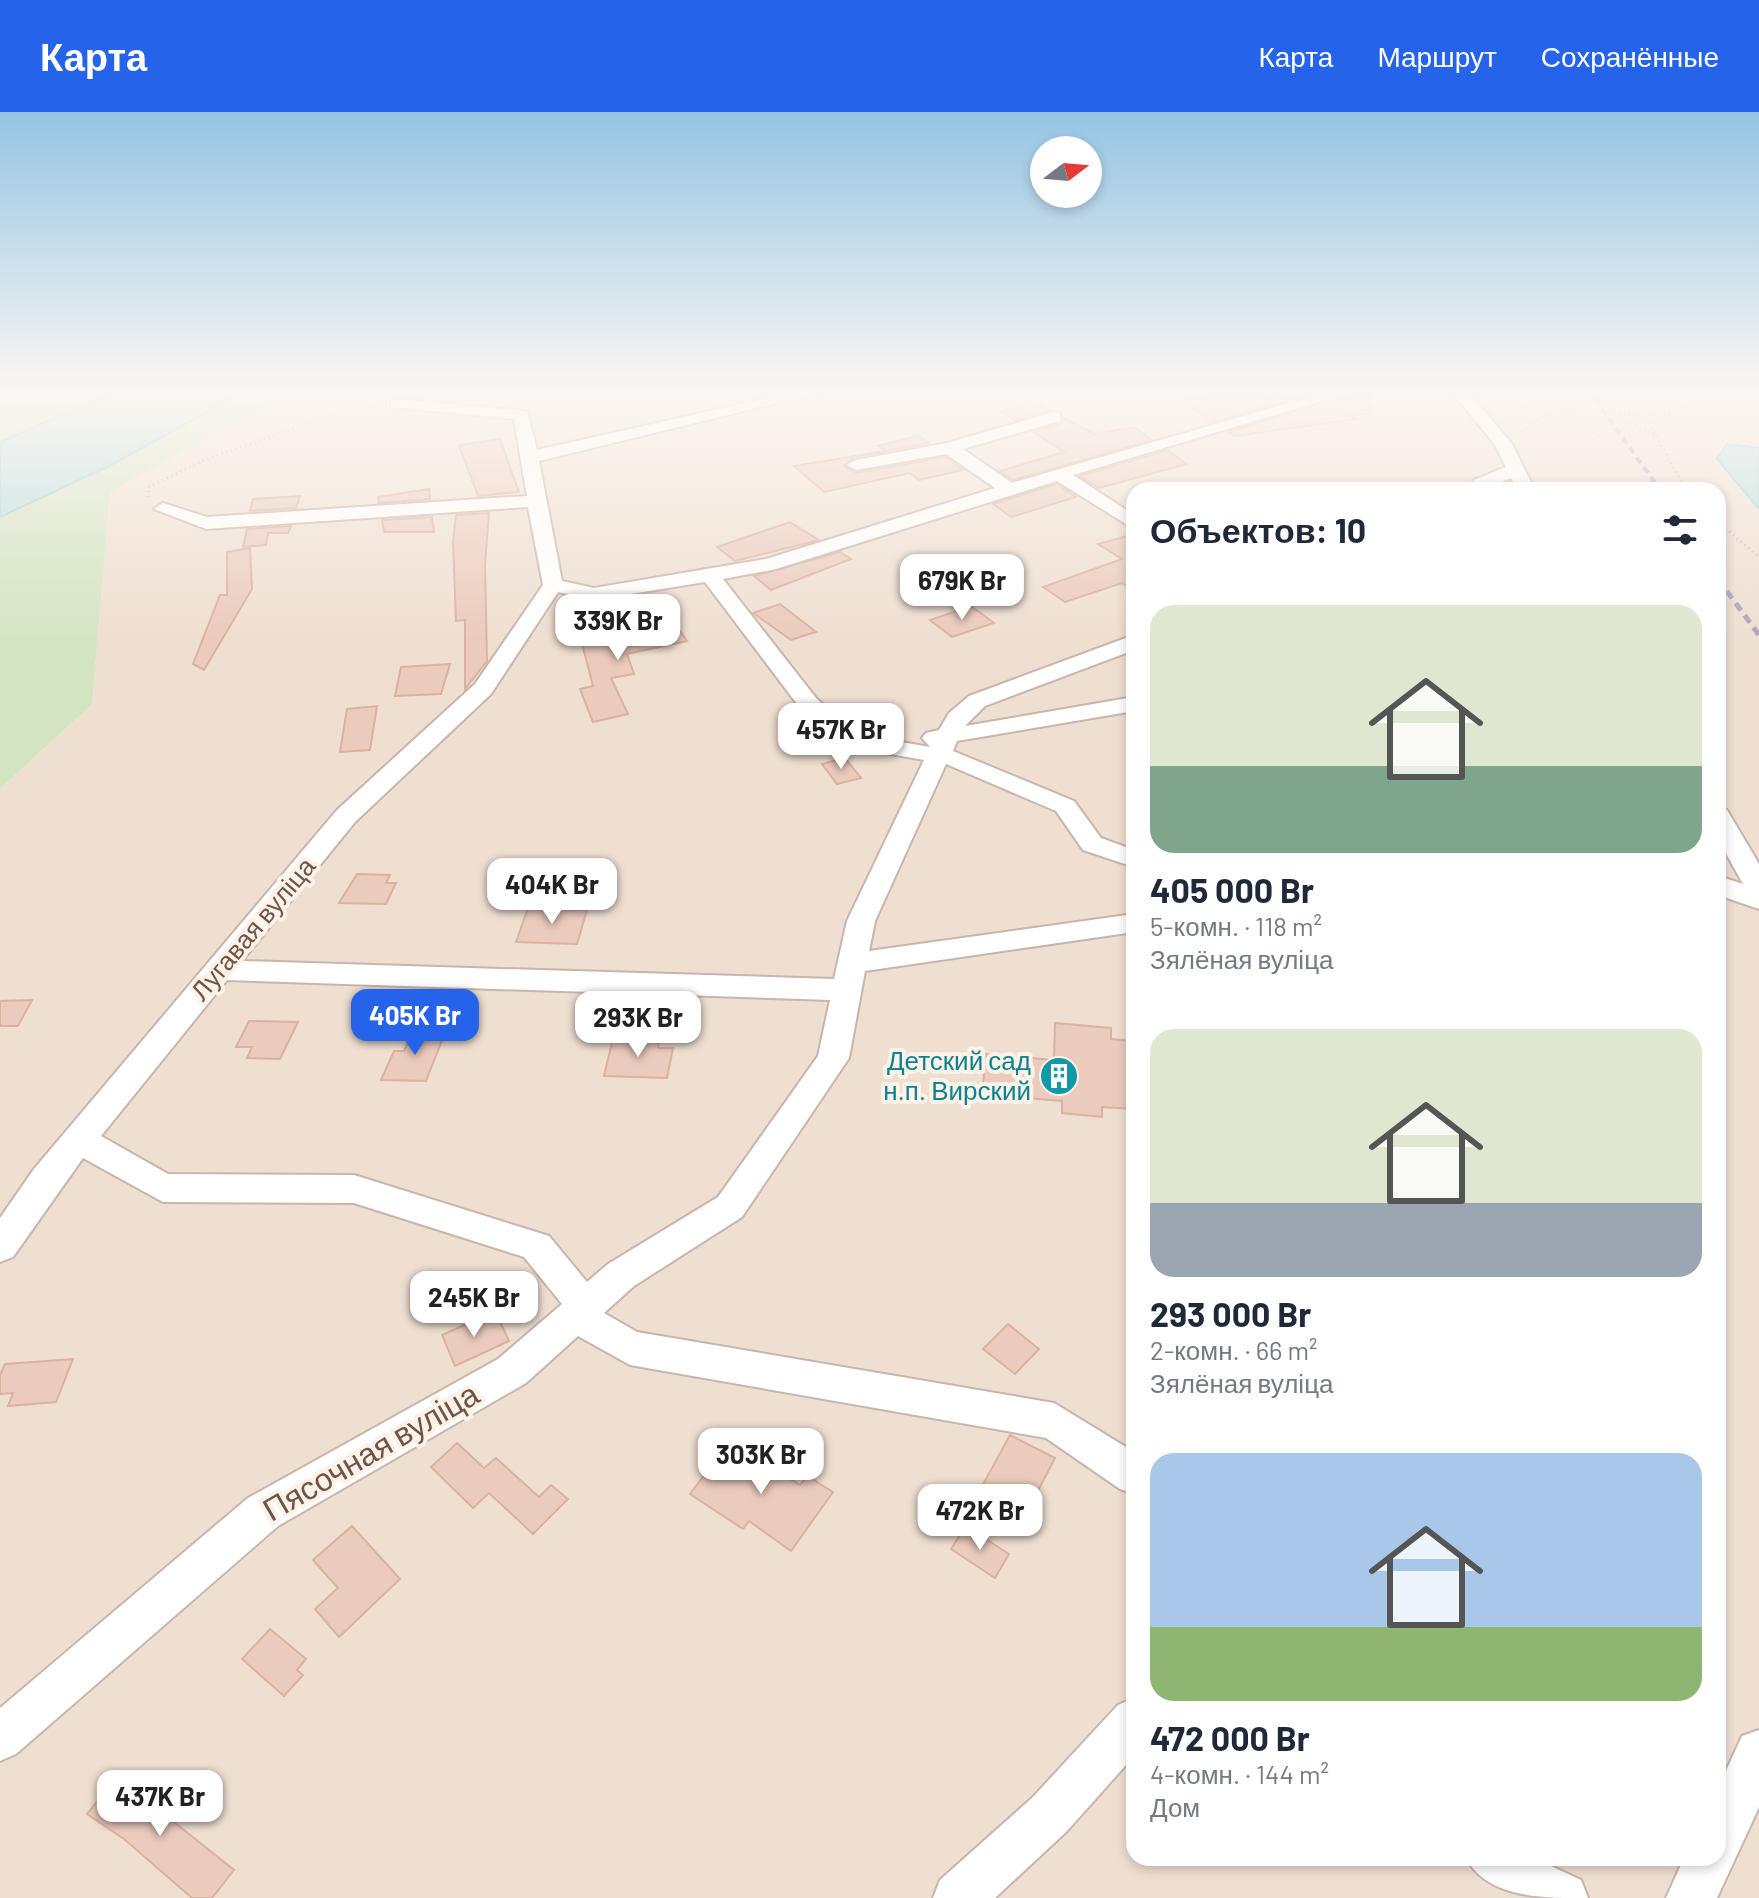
<!DOCTYPE html>
<html lang="ru">
<meta charset="utf-8">
<style>
:root{--surface:#fff;--page:#f2f2f3;--text:#1f2937;--muted:#747a83;--accent:#2563eb}
body{margin:0;font-family:Barlow,sans-serif;background:var(--page);color:var(--text);height:100vh;display:flex;flex-direction:column;font-size:30px;white-space:nowrap}
*{box-sizing:border-box;margin:0}
p{font-size:26px;color:var(--muted)}
.icon{flex:none;width:44px;height:44px;fill:none;stroke:currentColor;stroke-width:2;stroke-linecap:round;stroke-linejoin:round}
.map{position:relative;flex:1;overflow:hidden}
.panel{position:absolute;left:1126px;top:370px;width:600px;height:1384px;display:flex;flex-direction:column;background:var(--surface);border-radius:24px;box-shadow:0 4px 12px #0003}
.panel>*{flex:none}
.needle{width:52px;rotate:74deg}
.buttons{position:absolute;left:1030px;top:24px;display:grid;gap:16px}
.buttons a{display:grid;place-items:center;width:72px;height:72px;border-radius:50%;background:var(--surface);box-shadow:0 4px 12px #0003;font-size:40px}
.price{position:absolute;translate:-50% -68px;padding:0 18px;border-radius:16px;background:#fff;color:#222;font-size:26px;line-height:52px;filter:drop-shadow(0 2px 4px #0008)}
.price::after{content:'';position:absolute;left:50%;top:48px;width:24px;height:18px;margin-left:-12px;background:inherit;clip-path:polygon(0 0,100% 0,50% 100%)}
.price.current{background:var(--accent);color:#fff}
ul{padding:0;list-style:none}
li{display:grid;align-content:center;gap:16px;height:424px;padding:0 24px}
li span{display:grid;place-items:center;height:248px;border-radius:24px;color:#555}
li>.icon{margin-inline-start:auto}
span .icon{width:144px;height:144px;fill:#fffc;stroke-width:1}
li b{font-size:34px}
h2{display:flex;justify-content:space-between;align-items:center;height:96px;padding:0 24px;font-size:34px}
header{display:flex;align-items:center;gap:48px;box-sizing:border-box;height:112px;padding:0 40px;background:var(--accent);color:#fff}
header strong{font-size:38px}
nav{display:flex;gap:44px;margin-inline-start:auto;font-size:28px}
.map>svg:first-child{display:block}
.residential{fill:#efdfd1;fill-rule:evenodd}
.green{fill:#d3e4c3}
.water{fill:#b9dddf;stroke:#a1cdd0;stroke-width:2}
.building{fill:#ebcbbd;stroke:#dbb19f;stroke-width:2}
.lines{fill:none;stroke-linecap:round;stroke-linejoin:round}
.minor-casing{stroke:#c8b5ab;stroke-width:4}
.path{stroke:#cfafa1;stroke-width:3;stroke-dasharray:1 4;stroke-linecap:butt}
.minor{fill:#fff;fill-rule:evenodd}
.rail-far1{stroke:#b0a3c0;stroke-width:4;stroke-dasharray:7 5;stroke-linecap:butt}
.rail{stroke:#b0a3c0;stroke-width:5;stroke-dasharray:9 6;stroke-linecap:butt}
.labels{text-anchor:middle;stroke-width:8;stroke-linejoin:round;paint-order:stroke}
.street-label{font-size:26px;fill:#6d554c;stroke:#fcf2e7}
.culture-label{font-size:26px;fill:#0d838f;stroke:#fcf2e7;text-anchor:end}
.near-street-label{font-size:32px;fill:#6d554c;stroke:#fcf2e7}
</style>
<header>
<strong>Карта</strong>
<nav><a>Карта</a><a>Маршрут</a><a>Сохранённые</a></nav>
</header>
<div class="map">
<svg width="1759" height="1786" viewBox="0 0 1759 1786">
<rect width="100%" height="100%" fill="#f9eee2"/>
<!-- residential -->
<path class="residential" d="M294 277H1759V1786H0V677L92 592 110 380ZM1134 378H1718V1746H1134Z"/>
<!-- green -->
<g class="green">
<path d="M0 277H120L0 330Z"/>
<path d="M249 277H294L110 380 92 592 0 677V405L111 353Z"/>
</g>
<!-- water -->
<g class="water">
<path d="M120 277H249L111 353 0 405V330Z"/>
<path d="M1727 332 1759 336V397L1717 347Z"/>
</g>
<!-- building -->
<g class="building">
<path d="M1227 277H1327L1214 310 1182 288Z"/>
<path d="M1365 277H1368L1371 301 1350 303 1357 307 1235 324 1229 320Z"/>
<path d="M1034 290 1049 298 1015 308 1000 299Z"/>
<path d="M1063 306 1094 322 1134 315 1152 328 1013 368 1000 359 1064 340 1033 320 1061 312Z"/>
<path d="M918 324 929 331 855 345 844 354 857 361 945 345 963 358 919 368 910 361 824 380 794 354 886 339 878 334Z"/>
<path d="M500 327 519 380 478 384 459 333Z"/>
<path d="M1167 338 1187 352 1099 376 1080 364Z"/>
<path d="M1057 372 1076 385 1011 405 993 392Z"/>
<path d="M429 377 430 387 379 391 378 385Z"/>
<path d="M300 384 296 396 250 399 253 387Z"/>
<path d="M489 401 485 453 487 549 465 577V508L456 509 453 430 456 403Z"/>
<path d="M432 405 434 420H384L382 408Z"/>
<path d="M790 410 819 428 735 449 717 435Z"/>
<path d="M291 414 288 421H268L266 433 243 435 247 417Z"/>
<path d="M1134 422V479L1122 471 1065 490 1043 475 1122 447 1098 432Z"/>
<path d="M250 436 252 477 204 558 193 552 220 483H227V440Z"/>
<path d="M840 440 851 447 771 478 754 464Z"/>
<path d="M780 492 816 520 791 528 753 501Z"/>
<path d="M971 494 994 511 952 525 930 508Z"/>
<path d="M673 508 687 529 627 542 634 562 611 566 628 602 593 610 580 577 593 574 579 520 606 516 618 520Z"/>
<path d="M450 552 441 582 395 584 401 555Z"/>
<path d="M377 594 370 638 340 640 347 597Z"/>
<path d="M845 646 861 666 837 672 822 652Z"/>
<path d="M357 762 390 763 386 771H396L386 792 339 791Z"/>
<path d="M528 796 587 798 577 832 516 830Z"/>
<path d="M32 888 18 914H0V889Z"/>
<path d="M249 909 298 910 280 947 247 946 252 935H236Z"/>
<path d="M1055 911 1111 916V927L1134 929V997L1102 995V1005L1062 1001V989L982 982 986 942 1054 948Z"/>
<path d="M414 917 446 918 426 969 381 968 394 939H404Z"/>
<path d="M613 926 659 927 658 936H673L667 966 604 964Z"/>
<path d="M486 1203 491 1211 499 1207 509 1229 455 1254 442 1223Z"/>
<path d="M1008 1212 1039 1237 1015 1262 983 1237Z"/>
<path d="M73 1247 56 1290 8 1294 13 1281 0 1282V1263L5 1252Z"/>
<path d="M1010 1323 1055 1346 1026 1402 980 1378Z"/>
<path d="M457 1331 484 1356 496 1346 539 1385 551 1373 568 1387 533 1422 489 1381 473 1396 431 1355Z"/>
<path d="M726 1334 734 1340 738 1334 800 1373 807 1364 833 1380 791 1439 749 1409 743 1417 690 1382Z"/>
<path d="M352 1414 400 1467 339 1525 315 1497 338 1476 313 1448Z"/>
<path d="M966 1414 1009 1442 995 1466 951 1437Z"/>
<path d="M270 1517 306 1547 297 1558 303 1563 284 1584 242 1547Z"/>
<path d="M120 1661 170 1694 164 1702 234 1758 212 1786H192L124 1727 87 1702Z"/>
</g>
<g class="lines">
<defs>
<g id="minor">
<path d="M807 277H835L539 349 562 469 594 476 766 447 995 376 946 342 856 358 847 353 856 348 947 331 1054 300 1060 301V309L963 337 1012 371 1337 277H1362L1073 363 1134 403V417L1057 369 776 457 723 467 816 586 855 622 930 635 922 626 926 621 939 618 949 601 969 584 1134 523V538L985 594 965 614 1134 585V599L957 629 953 639 1074 689 1101 726 1134 738V755L1083 738 1056 699 946 652 875 809 869 839 1134 802V820L865 859 849 946 742 1105 634 1174 604 1201 637 1220 1054 1291 1134 1340V1382L1120 1377 1046 1326 630 1253 578 1224 526 1271 278 1414 16 1642 0 1649V1596L248 1386 498 1247 562 1192 524 1145 354 1091 163 1090 83 1046 13 1145 0 1150V1106L34 1057 337 698 475 572 543 473 528 395 206 417 154 397 163 391 207 405 527 384 514 307 391 295V289L397 287 527 299 537 338ZM705 470 800 596 839 633 924 648 847 809 834 867 242 849 355 710 491 582 558 480 594 488ZM227 868 830 888 818 944 718 1085 608 1152 587 1170 549 1124 354 1063 168 1062 101 1024Z"/>
<path d="M1450 277H1466L1512 332 1535 378H1517L1511 366 1490 375V378H1472L1474 368 1506 355 1495 333Z"/>
<path d="M1718 696 1727 698 1759 752V797L1718 783V764L1743 772 1718 727Z"/>
<path d="M1134 1586V1644L1067 1719 995 1786H933L940 1768 1033 1685 1118 1593Z"/>
<path d="M1759 1618V1695L1717 1786H1666L1684 1746H1718V1676L1742 1624Z"/>
<path d="M1466 1746H1534L1581 1768 1588 1786C1540 1786 1488 1786 1466 1746Z"/>
</g>
</defs>
<!-- minor casing -->
<use href="#minor" class="minor-casing"/>
<!-- path -->
<g class="path">
<path d="M1539 277 1569 297 1600 326"/>
<path d="M1573 277 1589 300"/>
<path d="M1596 277 1614 302 1657 324"/>
<path d="M1493 286 1549 300"/>
<path d="M1614 301 1666 302 1700 289"/>
<path d="M1647 307 1686 378"/>
<path d="M1517 322 1550 300H1590"/>
<path d="M148 385 149 375 204 348 335 302 380 293"/>
<path d="M1718 410 1759 445"/>
</g>
<!-- minor -->
<use href="#minor" class="minor"/>
<!-- rail-far1 -->
<path class="rail-far1" d="M1588 277 1660 378"/>
<!-- rail -->
<path class="rail" d="M1718 467 1759 523"/>
</g>
<!-- sky -->
<linearGradient id="sky" x2="0" y2="1"><stop stop-color="#95c4e4"/><stop offset="0.53" stop-color="#fcf7f2"/><stop offset="1" stop-color="#fcf7f2" stop-opacity="0"/></linearGradient>
<rect width="1759" height="527" fill="url(#sky)"/>
<!-- icons -->
<defs>
<symbol id="building-disc" viewBox="-11 -11 22 22"><circle r="9.5" fill="#0f9aa8" stroke="#fcf2e7"/><path d="M-4-6H4V6H1V3H-1V6H-4ZM-2.5-4.3h1.7v1.8h-1.7ZM.8-4.3h1.7v1.8H.8ZM-2.5-1h1.7V.8h-1.7ZM.8-1h1.7V.8H.8Z" fill="#fff"/></symbol>
</defs>
<g fill-rule="evenodd">
<use href="#building-disc" x="1037" y="942" width="44" height="44"/>
</g>
<g class="labels">
<!-- street labels -->
<g class="street-label">
<text transform="translate(253 817) rotate(-50)" y="9">Лугавая вуліца</text>
</g>
<!-- culture labels -->
<g class="culture-label">
<text x="1031" y="958">Детский сад<tspan x="1031" dy="30">н.п. Вирский</tspan></text>
</g>
<!-- near-street labels -->
<g class="near-street-label">
<text transform="translate(371 1340) rotate(-30)" y="11">Пясочная вуліца</text>
</g>
</g>
</svg>
<div class="buttons">
<a><svg class="needle" viewBox="-14 -14 28 28"><path d="M0-13l5 13h-10z" fill="#e53935"/><path d="M0 13l5-13h-10z" fill="#747a83"/></svg></a>
</div>
<b class="price" style="left:962px;top:510px">679K Br</b>
<b class="price" style="left:618px;top:550px">339K Br</b>
<b class="price" style="left:841px;top:659px">457K Br</b>
<b class="price" style="left:552px;top:814px">404K Br</b>
<b class="price current" style="left:415px;top:945px">405K Br</b>
<b class="price" style="left:638px;top:947px">293K Br</b>
<b class="price" style="left:474px;top:1227px">245K Br</b>
<b class="price" style="left:761px;top:1384px">303K Br</b>
<b class="price" style="left:980px;top:1440px">472K Br</b>
<b class="price" style="left:160px;top:1726px">437K Br</b>
<section class="panel">
<h2>Объектов: 10<svg class="icon" aria-label="filters" viewBox="0 0 24 24"><path d="M4 7h16M4 17h16"/><circle cx="9" cy="7" r="2"/><circle cx="15" cy="17" r="2"/></svg></h2>
<ul>
<li><span style="background:linear-gradient(#dfe7d0 65%,#7fa58c 0)"><svg class="icon" aria-label="home" viewBox="0 0 24 24"><path d="M3 11l9-7 9 7M6 9v11h12V9"/></svg></span><div><b>405 000 Br</b><p>5-комн. · 118 m²</p><p>Зялёная вуліца</p></div></li>
<li><span style="background:linear-gradient(#dfe7d0 70%,#9aa5b1 0)"><svg class="icon" aria-label="home" viewBox="0 0 24 24"><path d="M3 11l9-7 9 7M6 9v11h12V9"/></svg></span><div><b>293 000 Br</b><p>2-комн. · 66 m²</p><p>Зялёная вуліца</p></div></li>
<li><span style="background:linear-gradient(#a9c7e8 70%,#8fb573 0)"><svg class="icon" aria-label="home" viewBox="0 0 24 24"><path d="M3 11l9-7 9 7M6 9v11h12V9"/></svg></span><div><b>472 000 Br</b><p>4-комн. · 144 m²</p><p>Дом</p></div></li>
</ul>
</section>
</div>
